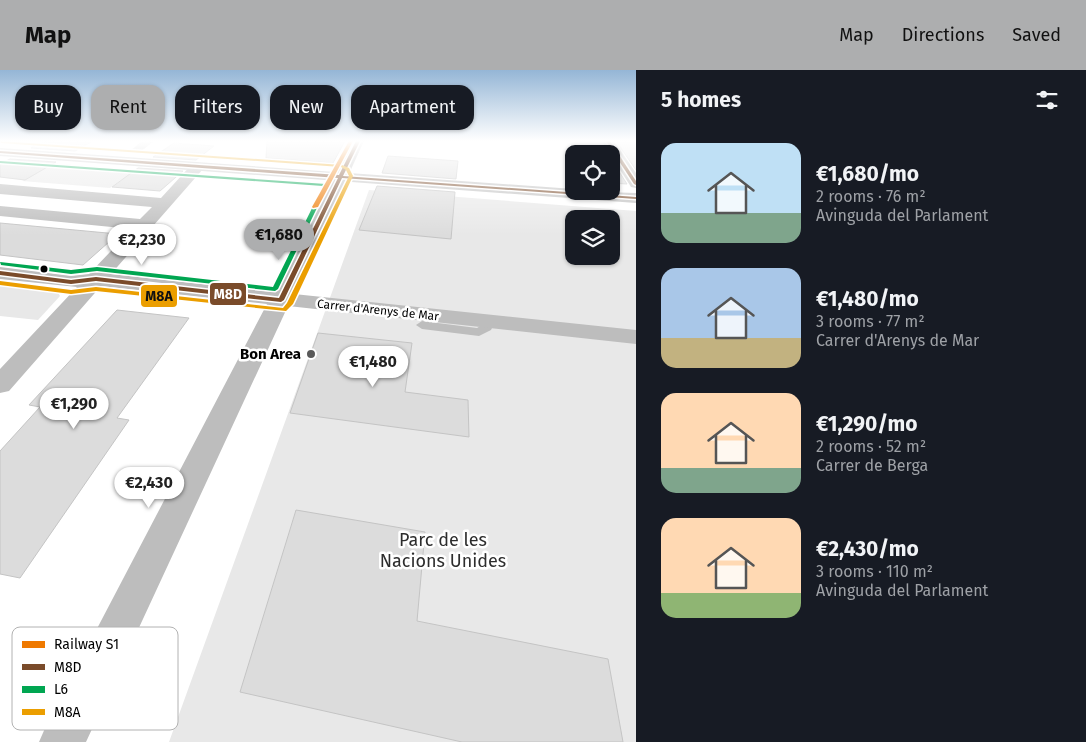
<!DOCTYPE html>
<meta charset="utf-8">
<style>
:root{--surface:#171b24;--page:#242831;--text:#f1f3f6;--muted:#9ea1a6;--accent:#adaeaf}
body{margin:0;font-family:"Fira Sans",sans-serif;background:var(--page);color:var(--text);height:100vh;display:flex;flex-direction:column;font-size:19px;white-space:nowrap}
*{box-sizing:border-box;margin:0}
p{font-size:16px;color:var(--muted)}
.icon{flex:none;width:28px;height:28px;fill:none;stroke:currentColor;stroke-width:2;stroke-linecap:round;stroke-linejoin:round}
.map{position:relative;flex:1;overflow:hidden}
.details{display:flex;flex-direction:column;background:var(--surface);width:450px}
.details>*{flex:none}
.banner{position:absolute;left:15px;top:15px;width:475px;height:45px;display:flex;gap:10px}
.controls{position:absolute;left:565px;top:75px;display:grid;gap:10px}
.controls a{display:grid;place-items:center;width:55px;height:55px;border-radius:10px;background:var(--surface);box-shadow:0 1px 4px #0004;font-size:25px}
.price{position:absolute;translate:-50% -42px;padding:0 11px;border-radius:18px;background:#fff;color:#222;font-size:16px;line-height:32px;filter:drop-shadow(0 1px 2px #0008)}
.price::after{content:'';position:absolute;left:50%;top:30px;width:15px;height:11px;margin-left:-8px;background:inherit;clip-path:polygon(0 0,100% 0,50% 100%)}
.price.selected{background:var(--accent);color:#111}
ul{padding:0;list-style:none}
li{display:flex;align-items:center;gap:15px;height:125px;padding:0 25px}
li span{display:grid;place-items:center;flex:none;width:140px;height:100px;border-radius:15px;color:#555}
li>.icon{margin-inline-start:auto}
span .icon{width:60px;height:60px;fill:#fffc;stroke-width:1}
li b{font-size:21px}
h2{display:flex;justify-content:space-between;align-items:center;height:60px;padding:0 25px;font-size:21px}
.tag{padding:0 18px;border-radius:15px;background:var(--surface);box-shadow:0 1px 4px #0004;font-size:18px;line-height:45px}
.tag.selected{background:var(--accent);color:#111}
header{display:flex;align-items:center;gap:30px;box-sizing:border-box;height:70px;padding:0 25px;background:var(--accent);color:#111}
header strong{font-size:24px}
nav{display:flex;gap:28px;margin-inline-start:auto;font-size:18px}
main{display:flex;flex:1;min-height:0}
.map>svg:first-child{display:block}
.green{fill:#e8e8e8;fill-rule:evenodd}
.building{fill:#dcdcdc;stroke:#c4c4c4}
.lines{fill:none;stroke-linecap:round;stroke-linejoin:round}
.service{fill:#bdbdbd;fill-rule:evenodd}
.pedestrian{fill:#bdbdbd;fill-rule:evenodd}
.minor{fill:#bdbdbd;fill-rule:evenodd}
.secondary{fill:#bfbfbf;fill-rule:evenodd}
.bus-1-casing{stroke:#fff;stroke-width:3}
.bus-2-casing{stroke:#fff;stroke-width:3}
.bus-3-casing{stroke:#fff;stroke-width:3}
.bus-1{fill:#7a4b2a;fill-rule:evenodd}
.bus-2{fill:#00a651;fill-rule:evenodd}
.bus-3{fill:#eb9e00;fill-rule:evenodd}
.rail-1-casing{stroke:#fff;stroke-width:3}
.rail-1{fill:#ef7900;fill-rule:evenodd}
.bus-dot{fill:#000;stroke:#fff;stroke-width:2}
.poi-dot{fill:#595959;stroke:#fff;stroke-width:2}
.labels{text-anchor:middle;stroke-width:5;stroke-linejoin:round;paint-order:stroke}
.far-street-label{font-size:12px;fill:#000;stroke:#fff}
.poi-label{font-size:15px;font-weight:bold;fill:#000;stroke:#fff;text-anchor:end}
.near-park-label{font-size:18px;fill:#2d2d2d;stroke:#fff}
.key{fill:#fff;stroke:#b2b2b2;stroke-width:1}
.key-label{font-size:14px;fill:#000}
.line-badge{stroke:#fff;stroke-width:2}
.badge-label{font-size:14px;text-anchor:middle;font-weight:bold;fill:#fff}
.pale-badge-label{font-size:14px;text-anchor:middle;font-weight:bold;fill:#111}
</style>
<header>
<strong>Map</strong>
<nav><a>Map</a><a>Directions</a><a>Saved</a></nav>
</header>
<main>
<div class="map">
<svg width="636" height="672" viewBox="0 0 636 672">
<rect width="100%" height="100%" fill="#fff"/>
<!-- green -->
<g class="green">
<path d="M7 90 178 103 121 110 110 118 22 111 35 104 0 98V94Z"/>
<path d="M369 120 636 141V672H169ZM574 149H611V186H574Z"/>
<path d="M0 215 57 221 60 226 38 250 0 246Z"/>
</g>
<!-- building -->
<g class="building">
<path d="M45 71H93L75 81 31 78Z"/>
<path d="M267 71H345L333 93 266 88Z"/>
<path d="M616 71H636V100Z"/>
<path d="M174 73 214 76 196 90 153 87Z"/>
<path d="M388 86 458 91 456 109 382 103Z"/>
<path d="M10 89 56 92 25 110 0 107V94Z"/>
<path d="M611 89 627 114 611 113Z"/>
<path d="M138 98 183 101 160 121 112 117Z"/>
<path d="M377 116 455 122 451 169 359 160Z"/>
<path d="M0 153 118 164 83 195 0 185Z"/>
<path d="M117 240 189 248 117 348 129 350 20 508 0 504V381L40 337 29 335Z"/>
<path d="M318 263 412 273 405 322 468 330 469 367 290 343Z"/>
<path d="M296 440 425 462 417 551 608 589 623 672H462L240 622Z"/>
</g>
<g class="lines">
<!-- service -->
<path class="service" d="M489 248 495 252 491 260 479 266 422 259 416 255 422 251 477 258 482 255 485 249Z"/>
<!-- pedestrian -->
<path class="pedestrian" d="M142 71H154L139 83H131L130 81Z"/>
<!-- minor -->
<g class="minor">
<path d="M352 71H364L294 224 636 260V274L288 236 86 672H39L46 656 267 234 101 216 9 321 0 323V299L77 217 0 209V197L71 206 89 204 132 159 0 146V136L140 149 152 137 0 124V114L161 128 193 93H203L205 96 203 99 111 204 273 222Z"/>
<path d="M602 71H614L636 103V118L631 117Z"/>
</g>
<!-- secondary -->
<path class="secondary" d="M0 78 574 119V121L636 123V133L0 86Z"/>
<defs>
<g id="bus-1">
<path d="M356 71H360L343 106 636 127V129L342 108 284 230 281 232 96 211 71 214 0 205V201L71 210 96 207 279 228 338 108 0 83V81L339 105Z"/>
<path d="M606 71H610L636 111V115L634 114Z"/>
</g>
<path id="bus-2" d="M0 91 326 114 328 115 278 219 275 221 97 201 71 204 1 195 0 192 71 200 97 197 273 217 323 116 0 93Z"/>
<path id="bus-3" d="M0 71 342 95 349 98 353 106 293 234 286 241 96 221 71 224 0 215V211L71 220 96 217 283 238 287 233 349 106 346 100 341 97 1 73Z"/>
</defs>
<!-- bus-1 casing -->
<use href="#bus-1" class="bus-1-casing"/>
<!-- bus-2 casing -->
<use href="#bus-2" class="bus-2-casing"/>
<!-- bus-3 casing -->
<use href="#bus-3" class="bus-3-casing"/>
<!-- bus-1 -->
<use href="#bus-1" class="bus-1"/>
<!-- bus-2 -->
<use href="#bus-2" class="bus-2"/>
<!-- bus-3 -->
<use href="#bus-3" class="bus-3"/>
<defs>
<path id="rail-1" d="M349 71H353L318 137 313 138 312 137Z"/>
</defs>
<!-- rail-1 casing -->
<use href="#rail-1" class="rail-1-casing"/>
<!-- rail-1 -->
<use href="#rail-1" class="rail-1"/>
</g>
<!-- sky -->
<linearGradient id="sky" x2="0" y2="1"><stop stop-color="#95b6d6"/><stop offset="0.43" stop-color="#fff"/><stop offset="1" stop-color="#fff" stop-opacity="0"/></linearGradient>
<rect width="636" height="165" fill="url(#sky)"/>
<!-- markers -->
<circle class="bus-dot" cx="44" cy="199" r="4.5"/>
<circle class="poi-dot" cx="311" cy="284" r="5"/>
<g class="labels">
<!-- far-street labels -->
<g class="far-street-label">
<text transform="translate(378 240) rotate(6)" y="4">Carrer d'Arenys de Mar</text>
</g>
<!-- poi labels -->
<g class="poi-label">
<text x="301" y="289">Bon Area</text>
</g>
<!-- near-park labels -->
<g class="near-park-label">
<text x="443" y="476">Parc de les<tspan x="443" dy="21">Nacions Unides</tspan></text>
</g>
</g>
<!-- legend -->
<rect x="12" y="557" width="166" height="103" rx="8" class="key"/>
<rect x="22" y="571" width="23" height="7" fill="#ef7900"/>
<rect x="22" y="594" width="23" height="6" fill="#7a4b2a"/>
<rect x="22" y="616" width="23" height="7" fill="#00a651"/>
<rect x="22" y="639" width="23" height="6" fill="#eb9e00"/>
<g class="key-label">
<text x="54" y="579">Railway S1</text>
<text x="54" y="602">M8D</text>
<text x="54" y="624">L6</text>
<text x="54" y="647">M8A</text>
</g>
<g class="line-badge">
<rect x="209" y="212" width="38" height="24" rx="5" fill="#7a4b2a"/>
<rect x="140" y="214" width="38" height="24" rx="5" fill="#eb9e00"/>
</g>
<g class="badge-label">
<text x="228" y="229">M8D</text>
</g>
<g class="pale-badge-label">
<text x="159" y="231">M8A</text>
</g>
</svg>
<div class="controls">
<a><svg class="icon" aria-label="locate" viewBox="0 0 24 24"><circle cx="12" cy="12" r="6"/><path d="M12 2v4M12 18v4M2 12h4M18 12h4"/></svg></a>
<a><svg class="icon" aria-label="layers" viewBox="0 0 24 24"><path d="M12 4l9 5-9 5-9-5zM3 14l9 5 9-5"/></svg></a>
</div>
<b class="price selected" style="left:279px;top:191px">€1,680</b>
<b class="price" style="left:142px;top:196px">€2,230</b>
<b class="price" style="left:373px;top:318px">€1,480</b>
<b class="price" style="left:74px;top:360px">€1,290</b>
<b class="price" style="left:149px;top:439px">€2,430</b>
<div class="banner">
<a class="tag">Buy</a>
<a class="tag selected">Rent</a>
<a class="tag">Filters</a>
<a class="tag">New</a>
<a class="tag">Apartment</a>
</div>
</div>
<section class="details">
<h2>5 homes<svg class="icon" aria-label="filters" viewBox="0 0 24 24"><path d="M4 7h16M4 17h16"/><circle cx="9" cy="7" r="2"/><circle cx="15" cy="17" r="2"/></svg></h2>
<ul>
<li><span style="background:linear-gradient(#bfe0f5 70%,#7fa58c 0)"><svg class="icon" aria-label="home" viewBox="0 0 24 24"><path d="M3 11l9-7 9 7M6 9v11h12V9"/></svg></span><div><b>€1,680/mo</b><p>2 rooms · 76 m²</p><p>Avinguda del Parlament</p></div></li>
<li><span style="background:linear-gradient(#a9c7e8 70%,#c2b280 0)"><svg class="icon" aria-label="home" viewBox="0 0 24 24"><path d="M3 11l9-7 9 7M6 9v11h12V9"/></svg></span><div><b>€1,480/mo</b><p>3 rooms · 77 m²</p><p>Carrer d'Arenys de Mar</p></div></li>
<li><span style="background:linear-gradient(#ffd9b3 75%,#7fa58c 0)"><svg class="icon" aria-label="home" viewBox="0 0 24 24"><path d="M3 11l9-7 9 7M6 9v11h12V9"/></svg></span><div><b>€1,290/mo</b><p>2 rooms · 52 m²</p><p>Carrer de Berga</p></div></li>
<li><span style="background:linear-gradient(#ffd9b3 75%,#8fb573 0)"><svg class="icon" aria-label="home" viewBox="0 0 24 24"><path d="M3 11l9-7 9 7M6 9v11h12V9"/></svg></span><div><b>€2,430/mo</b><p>3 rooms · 110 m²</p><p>Avinguda del Parlament</p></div></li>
</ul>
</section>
</main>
